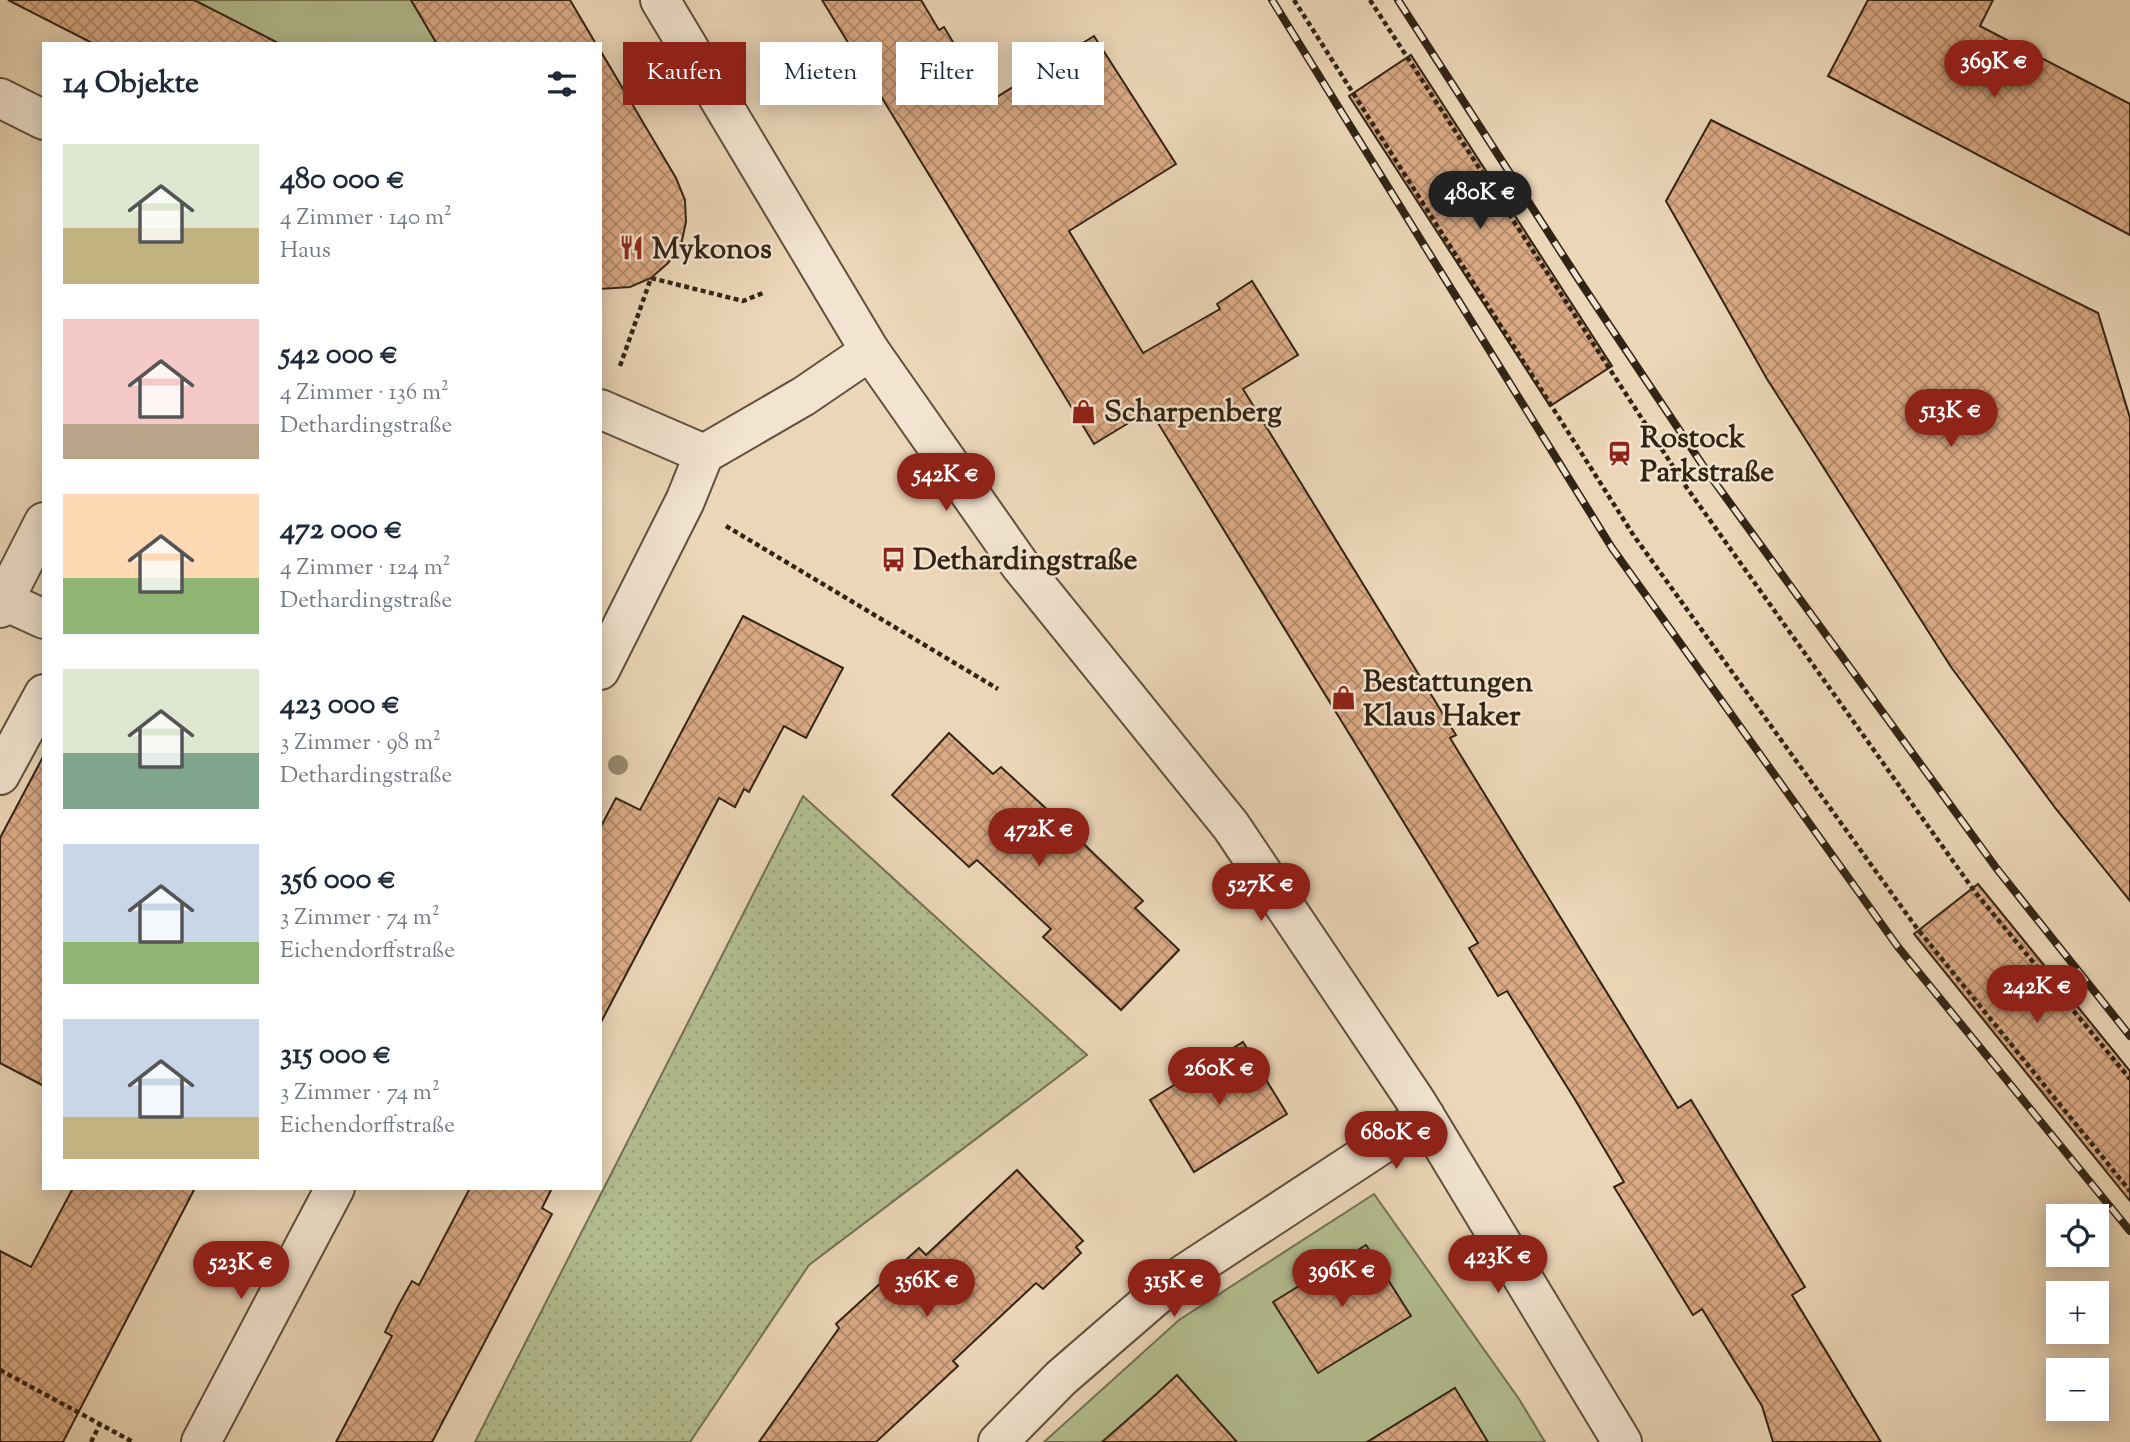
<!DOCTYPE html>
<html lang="de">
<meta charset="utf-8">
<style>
:root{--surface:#fff;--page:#f2f2f3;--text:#1f2937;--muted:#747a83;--accent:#8f2418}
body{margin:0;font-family:"Sorts Mill Goudy",serif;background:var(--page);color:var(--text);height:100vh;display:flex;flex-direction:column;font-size:26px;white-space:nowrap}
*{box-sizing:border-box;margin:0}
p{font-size:23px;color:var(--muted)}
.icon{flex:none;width:38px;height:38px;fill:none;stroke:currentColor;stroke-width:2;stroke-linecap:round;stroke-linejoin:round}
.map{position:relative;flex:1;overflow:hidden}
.side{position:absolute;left:42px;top:42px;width:560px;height:1148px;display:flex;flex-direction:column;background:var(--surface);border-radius:0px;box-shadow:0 4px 18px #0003}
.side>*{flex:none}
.hud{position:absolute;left:623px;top:42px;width:665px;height:63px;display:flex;gap:14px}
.controls{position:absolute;left:2046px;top:1204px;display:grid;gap:14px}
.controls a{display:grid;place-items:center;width:63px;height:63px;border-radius:0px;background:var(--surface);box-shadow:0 4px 18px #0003;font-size:35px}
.price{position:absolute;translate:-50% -60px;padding:0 16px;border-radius:24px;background:var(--accent);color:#fff;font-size:23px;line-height:46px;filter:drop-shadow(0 2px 4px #0008)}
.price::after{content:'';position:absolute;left:50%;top:42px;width:21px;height:16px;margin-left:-10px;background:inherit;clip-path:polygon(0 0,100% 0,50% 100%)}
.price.active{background:#222;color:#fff}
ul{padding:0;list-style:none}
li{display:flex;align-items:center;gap:21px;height:175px;padding:0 21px}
li span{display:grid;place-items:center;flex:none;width:196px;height:140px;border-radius:0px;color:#555}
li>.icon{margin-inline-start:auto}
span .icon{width:84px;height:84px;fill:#fffc;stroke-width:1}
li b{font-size:30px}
h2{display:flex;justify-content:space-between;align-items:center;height:84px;padding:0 21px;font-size:30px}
.chip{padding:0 24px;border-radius:0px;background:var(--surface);box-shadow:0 4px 18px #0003;font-size:24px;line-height:63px}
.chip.active{background:var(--accent);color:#fff}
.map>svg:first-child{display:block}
.grass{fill:url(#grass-dots);stroke:#727152;stroke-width:2}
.garden{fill:#b3be91;stroke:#727152;stroke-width:2}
.building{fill:url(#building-cross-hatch);stroke:#322414;stroke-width:2}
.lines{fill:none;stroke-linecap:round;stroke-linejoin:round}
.minor-casing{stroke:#60503d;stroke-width:42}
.path{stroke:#322414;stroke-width:4.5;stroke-dasharray:5 3.5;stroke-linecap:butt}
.minor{stroke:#f2e4d0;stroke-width:38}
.rail-casing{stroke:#322414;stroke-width:8}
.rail{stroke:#f2e4d0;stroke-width:5;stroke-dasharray:16;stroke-linecap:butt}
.tree{fill:#97896e}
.labels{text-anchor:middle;stroke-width:5;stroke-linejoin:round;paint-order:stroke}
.poi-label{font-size:30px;font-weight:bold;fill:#322414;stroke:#f2e4d0;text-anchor:start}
</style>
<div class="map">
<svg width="2130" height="1442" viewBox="0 0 2130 1442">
<defs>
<pattern id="grass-dots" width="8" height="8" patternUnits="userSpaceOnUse" patternTransform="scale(1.75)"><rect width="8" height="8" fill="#b3be91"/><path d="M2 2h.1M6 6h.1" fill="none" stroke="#9aa37c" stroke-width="1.8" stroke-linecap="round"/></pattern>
<pattern id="building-cross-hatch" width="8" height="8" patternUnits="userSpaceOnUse" patternTransform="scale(1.75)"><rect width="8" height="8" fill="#dbaa85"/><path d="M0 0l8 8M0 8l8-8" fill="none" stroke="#b28a6c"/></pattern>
</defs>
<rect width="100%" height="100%" fill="#ebd6b7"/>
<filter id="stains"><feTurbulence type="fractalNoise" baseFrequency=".00286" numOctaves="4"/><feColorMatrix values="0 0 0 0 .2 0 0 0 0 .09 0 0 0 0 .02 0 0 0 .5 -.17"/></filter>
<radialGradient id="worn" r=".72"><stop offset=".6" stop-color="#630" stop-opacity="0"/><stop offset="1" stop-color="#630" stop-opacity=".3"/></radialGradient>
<!-- grass -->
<path class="grass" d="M803 796 1087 1055 809 1265 690 1442H475Z"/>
<!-- garden -->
<g class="garden">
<path d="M194 0H411L437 44H279Z"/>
<path d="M1374 1194 1519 1399 1545 1442H1044L1179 1320Z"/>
</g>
<!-- building -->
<g class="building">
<path d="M8 0H194L280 44H94Z"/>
<path d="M411 0H570L596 44H437Z"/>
<path d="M822 0H921L939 30 944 27 989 102 1094 36 1176 164 1069 231 1143 353 1220 309 1217 304 1252 281 1298 355 1243 389 1456 735 1450 738 1678 1108 1691 1100 1805 1287 1792 1295 1881 1442H1773L1762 1406 1702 1309 1693 1315 1614 1187 1624 1182 1574 1098 1507 991 1498 996 1469 948 1478 943 1150 410 1094 444Z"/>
<path d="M1868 0H1993L1980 26 2130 104V235L1828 76Z"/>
<path d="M600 50 676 178 685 200 686 222 681 245 668 263 651 278 630 287 600 289Z"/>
<path d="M1411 55 1612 366 1550 406 1349 96Z"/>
<path d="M1711 120 2098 313 2130 418V901L2056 809 1951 667 1767 379 1666 201Z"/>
<path d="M743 616 843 668 806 738 784 726 749 792 744 789 735 807 719 798 600 1024V828L616 798 640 810Z"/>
<path d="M949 733 993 774 1001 767 1063 824 1143 901 1135 908 1179 950 1121 1010 1043 937 1051 929 977 860 969 867 892 795Z"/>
<path d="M44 755V1086L0 1063V838Z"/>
<path d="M1978 884 2130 1071V1201L1914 934Z"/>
<path d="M1243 1042 1287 1114 1194 1172 1150 1100Z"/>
<path d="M1017 1170 1083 1241 1076 1247 1081 1253 1043 1289 1036 1283 953 1361 958 1366 876 1442H759L839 1328 836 1324 919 1248 926 1255Z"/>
<path d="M73 1188H195L63 1442H0V1251L31 1267Z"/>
<path d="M470 1188H552L542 1208 552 1214 432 1442H336L392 1336 385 1332 398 1306 412 1281 419 1285Z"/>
<path d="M1366 1245 1411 1316 1318 1373 1273 1302Z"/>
<path d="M1177 1375 1237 1442H1102L1152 1398Z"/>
<path d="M1455 1388 1488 1442H1367Z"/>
</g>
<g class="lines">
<defs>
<g id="minor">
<path d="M660 0 870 351 1020 565 1231 826 1417 1103 1622 1442"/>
<path d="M0 98 44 120"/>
<path d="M600 409 704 454"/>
<path d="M0 599 44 619"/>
<path d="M0 608 44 522"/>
<path d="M600 670 685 501 704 454 804 396 870 351"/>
<path d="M0 775 44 694"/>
<path d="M201 1442 335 1188"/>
<path d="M998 1442 1061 1378 1172 1282 1425 1116"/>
</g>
</defs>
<!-- minor casing -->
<use href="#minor" class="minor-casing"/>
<!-- path -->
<g class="path">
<path d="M1294 0 1634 536 1916 927 2130 1191"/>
<path d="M1370 0 1687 488 1975 892 2130 1079"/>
<path d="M620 366 651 278 743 301 763 293"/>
<path d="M726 526 998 689"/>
<path d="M0 1370 133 1442"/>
<path d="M91 1442 100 1424"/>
</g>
<!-- minor -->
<use href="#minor" class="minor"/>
<defs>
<g id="rail">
<path d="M1272 0 1612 548 1898 947 2130 1231"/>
<path d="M1398 0 1577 277 1708 473 1997 869 2130 1036"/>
</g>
</defs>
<!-- rail casing -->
<use href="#rail" class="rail-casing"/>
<!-- rail -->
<use href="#rail" class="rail"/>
</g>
<!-- trees -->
<circle class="tree" cx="618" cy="765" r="10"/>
<!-- icons -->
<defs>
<symbol id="restaurant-bare" viewBox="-9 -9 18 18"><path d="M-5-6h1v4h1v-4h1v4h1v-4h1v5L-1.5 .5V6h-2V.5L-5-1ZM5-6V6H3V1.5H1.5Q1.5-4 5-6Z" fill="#8f2418" stroke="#f2e4d0" stroke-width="2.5" paint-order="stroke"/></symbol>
<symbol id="shop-bare" viewBox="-9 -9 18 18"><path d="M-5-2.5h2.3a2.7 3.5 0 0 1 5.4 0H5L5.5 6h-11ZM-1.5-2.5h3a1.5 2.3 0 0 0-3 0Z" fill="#8f2418" stroke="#f2e4d0" stroke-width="2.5" paint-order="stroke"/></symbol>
<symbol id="station-bare" viewBox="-9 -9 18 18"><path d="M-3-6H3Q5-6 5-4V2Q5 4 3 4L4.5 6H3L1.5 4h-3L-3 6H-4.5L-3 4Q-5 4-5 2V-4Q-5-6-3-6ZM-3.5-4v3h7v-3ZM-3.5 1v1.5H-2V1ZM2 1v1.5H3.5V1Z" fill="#8f2418" stroke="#f2e4d0" stroke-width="2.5" paint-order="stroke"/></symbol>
<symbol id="bus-bare" viewBox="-9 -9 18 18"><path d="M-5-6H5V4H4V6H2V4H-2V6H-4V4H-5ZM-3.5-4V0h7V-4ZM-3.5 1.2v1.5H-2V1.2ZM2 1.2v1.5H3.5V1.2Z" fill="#8f2418" stroke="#f2e4d0" stroke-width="2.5" paint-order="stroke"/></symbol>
</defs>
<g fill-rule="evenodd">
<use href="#restaurant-bare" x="614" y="230" width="35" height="35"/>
<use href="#shop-bare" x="1066" y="394" width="35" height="35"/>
<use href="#station-bare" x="1602" y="436" width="35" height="35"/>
<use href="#bus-bare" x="876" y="542" width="35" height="35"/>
<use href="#shop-bare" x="1326" y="680" width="35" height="35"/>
</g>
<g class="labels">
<!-- poi labels -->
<g class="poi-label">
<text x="652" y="258">Mykonos</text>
<text x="1104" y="421">Scharpenberg</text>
<text x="1640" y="447">Rostock<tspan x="1640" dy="34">Parkstraße</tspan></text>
<text x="913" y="569">Dethardingstraße</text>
<text x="1363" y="691">Bestattungen<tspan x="1363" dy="34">Klaus Haker</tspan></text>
</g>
</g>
<rect width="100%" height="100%" filter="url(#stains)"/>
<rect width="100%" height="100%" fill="url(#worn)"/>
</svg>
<div class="controls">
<a><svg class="icon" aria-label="locate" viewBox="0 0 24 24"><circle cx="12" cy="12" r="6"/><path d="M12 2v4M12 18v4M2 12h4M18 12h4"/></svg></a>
<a>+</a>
<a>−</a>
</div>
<b class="price" style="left:1994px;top:100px">369K €</b>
<b class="price active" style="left:1480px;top:231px">480K €</b>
<b class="price" style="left:1951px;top:449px">513K €</b>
<b class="price" style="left:946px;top:513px">542K €</b>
<b class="price" style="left:1039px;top:868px">472K €</b>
<b class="price" style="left:1261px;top:923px">527K €</b>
<b class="price" style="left:2037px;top:1025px">242K €</b>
<b class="price" style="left:1219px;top:1107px">260K €</b>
<b class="price" style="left:1396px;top:1171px">680K €</b>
<b class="price" style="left:1498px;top:1295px">423K €</b>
<b class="price" style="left:241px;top:1301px">523K €</b>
<b class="price" style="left:1342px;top:1309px">396K €</b>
<b class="price" style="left:927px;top:1319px">356K €</b>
<b class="price" style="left:1174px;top:1319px">315K €</b>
<div class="hud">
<a class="chip active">Kaufen</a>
<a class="chip">Mieten</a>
<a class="chip">Filter</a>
<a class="chip">Neu</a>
</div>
<section class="side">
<h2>14 Objekte<svg class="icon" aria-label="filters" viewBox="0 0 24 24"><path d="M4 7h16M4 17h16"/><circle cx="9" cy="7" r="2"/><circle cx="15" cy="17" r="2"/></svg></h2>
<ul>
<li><span style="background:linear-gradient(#dfe7d0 60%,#c2b280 0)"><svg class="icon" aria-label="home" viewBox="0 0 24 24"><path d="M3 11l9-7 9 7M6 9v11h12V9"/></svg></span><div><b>480 000 €</b><p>4 Zimmer · 140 m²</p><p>Haus</p></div></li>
<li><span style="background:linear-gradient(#f6c9c9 75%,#b9a48a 0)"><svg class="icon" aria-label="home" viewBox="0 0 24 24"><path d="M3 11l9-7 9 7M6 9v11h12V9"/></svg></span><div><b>542 000 €</b><p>4 Zimmer · 136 m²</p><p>Dethardingstraße</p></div></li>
<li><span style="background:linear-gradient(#ffd9b3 60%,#8fb573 0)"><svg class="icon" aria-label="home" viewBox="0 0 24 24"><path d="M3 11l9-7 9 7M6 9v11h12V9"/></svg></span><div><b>472 000 €</b><p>4 Zimmer · 124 m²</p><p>Dethardingstraße</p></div></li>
<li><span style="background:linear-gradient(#dfe7d0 60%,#7fa58c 0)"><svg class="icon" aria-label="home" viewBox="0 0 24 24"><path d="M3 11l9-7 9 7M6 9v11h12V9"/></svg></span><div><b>423 000 €</b><p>3 Zimmer · 98 m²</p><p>Dethardingstraße</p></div></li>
<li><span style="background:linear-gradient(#c9d6e8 70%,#8fb573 0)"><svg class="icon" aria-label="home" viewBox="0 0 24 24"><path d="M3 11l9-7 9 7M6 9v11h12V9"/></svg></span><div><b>356 000 €</b><p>3 Zimmer · 74 m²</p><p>Eichendorffstraße</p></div></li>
<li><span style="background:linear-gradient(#c9d6e8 70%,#c2b280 0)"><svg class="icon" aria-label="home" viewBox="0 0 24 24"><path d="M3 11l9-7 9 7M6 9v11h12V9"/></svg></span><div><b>315 000 €</b><p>3 Zimmer · 74 m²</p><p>Eichendorffstraße</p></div></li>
</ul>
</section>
</div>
